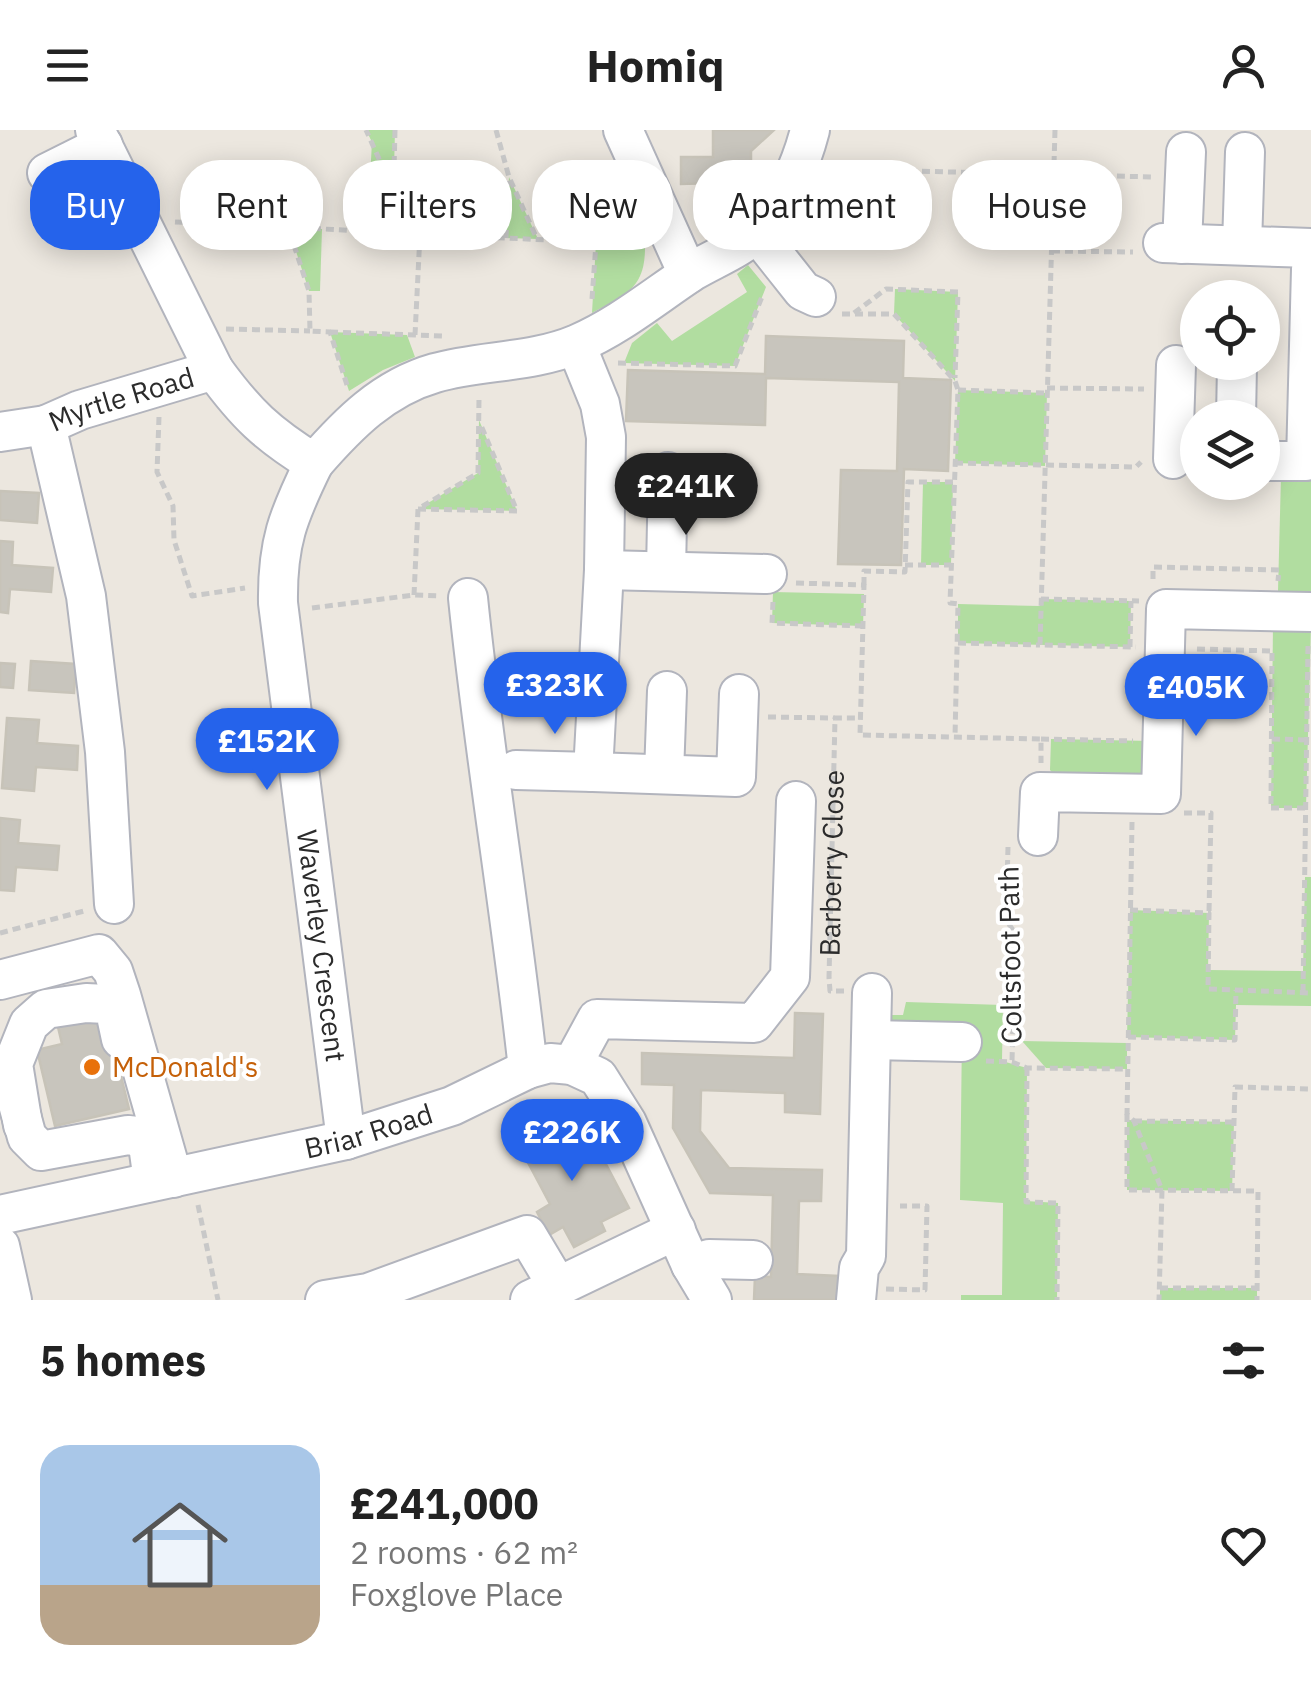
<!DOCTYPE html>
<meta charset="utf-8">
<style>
:root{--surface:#fff;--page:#f6f6f6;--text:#222;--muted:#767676;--accent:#2563eb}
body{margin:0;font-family:"IBM Plex Sans",sans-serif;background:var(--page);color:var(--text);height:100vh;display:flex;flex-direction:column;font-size:38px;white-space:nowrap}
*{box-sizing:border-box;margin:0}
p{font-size:32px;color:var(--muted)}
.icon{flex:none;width:55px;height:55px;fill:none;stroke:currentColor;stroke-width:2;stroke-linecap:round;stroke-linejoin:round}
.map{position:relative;height:1170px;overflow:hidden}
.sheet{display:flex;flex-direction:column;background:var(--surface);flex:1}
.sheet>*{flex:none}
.banner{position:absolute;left:30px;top:30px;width:1252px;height:90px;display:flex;gap:20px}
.controls{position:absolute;left:1180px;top:150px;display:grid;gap:20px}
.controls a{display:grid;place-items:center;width:100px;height:100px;border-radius:50%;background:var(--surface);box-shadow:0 5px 25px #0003;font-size:50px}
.price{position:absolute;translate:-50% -85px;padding:0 22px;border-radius:35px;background:var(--accent);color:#fff;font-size:32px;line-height:65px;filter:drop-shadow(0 2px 5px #0008)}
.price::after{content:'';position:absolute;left:50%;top:60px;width:30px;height:22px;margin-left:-15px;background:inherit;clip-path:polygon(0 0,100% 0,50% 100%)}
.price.active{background:#222;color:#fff}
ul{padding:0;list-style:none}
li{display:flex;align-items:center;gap:30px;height:250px;padding:0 40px}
li span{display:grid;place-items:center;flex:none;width:280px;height:200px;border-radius:30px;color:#555}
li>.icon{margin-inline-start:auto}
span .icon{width:120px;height:120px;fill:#fffc;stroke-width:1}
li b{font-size:42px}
h2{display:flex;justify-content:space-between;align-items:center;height:120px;padding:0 40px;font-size:42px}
.chip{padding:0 35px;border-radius:40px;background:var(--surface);box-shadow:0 5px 25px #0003;font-size:35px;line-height:90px}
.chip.active{background:var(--accent);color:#fff}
header{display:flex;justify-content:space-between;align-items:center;height:130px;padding:0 40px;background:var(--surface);font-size:45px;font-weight:700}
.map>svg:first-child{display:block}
.green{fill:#b1dda0}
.building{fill:#c8c5bd;stroke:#c7c3b8;stroke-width:2.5}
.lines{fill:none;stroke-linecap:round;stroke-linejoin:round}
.minor-casing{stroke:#b2b4bd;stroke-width:42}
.path{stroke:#c8c8c8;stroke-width:5;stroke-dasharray:8 5;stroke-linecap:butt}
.minor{stroke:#fff;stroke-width:38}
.food-dot{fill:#e8710a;stroke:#fff;stroke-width:4}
.labels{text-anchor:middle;stroke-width:8;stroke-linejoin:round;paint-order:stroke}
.street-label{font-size:28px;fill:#2b2b2b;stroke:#fff}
.food-label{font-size:28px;fill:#c56008;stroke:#fff;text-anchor:start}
</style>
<header><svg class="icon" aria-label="menu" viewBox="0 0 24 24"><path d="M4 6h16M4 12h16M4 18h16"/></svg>Homiq<svg class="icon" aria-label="person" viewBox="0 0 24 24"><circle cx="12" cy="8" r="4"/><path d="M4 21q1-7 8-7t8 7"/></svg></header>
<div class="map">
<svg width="1311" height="1170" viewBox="0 0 1311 1170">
<rect width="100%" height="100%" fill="#ece7df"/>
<!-- green -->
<g class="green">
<path d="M366 0H395L394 40 416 42 413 104 367 101 372 12Z"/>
<path d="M509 47 538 109 506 108Z"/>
<path d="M288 97 322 99 320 161H309Z"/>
<path d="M596 113 645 114C646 158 627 164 592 183Z"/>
<path d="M748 135 766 157 735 236 624 233 632 213 657 193 672 211 747 162 737 144Z"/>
<path d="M895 159 958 162 955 251 894 184Z"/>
<path d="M330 202 407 205 415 227 383 240 349 261Z"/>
<path d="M958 260 1047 263 1045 336 955 333Z"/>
<path d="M479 290 517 381 418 379 478 343Z"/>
<path d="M1281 346H1311V462L1278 461Z"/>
<path d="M923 352H953L951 435H921Z"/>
<path d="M773 462 864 464 863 496 772 493Z"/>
<path d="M1041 469 1131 471 1130 517 958 513V474L1040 476Z"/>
<path d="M1273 494 1311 495 1306 678H1271Z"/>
<path d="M1051 609 1151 611 1147 646 1062 654 1050 640Z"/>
<path d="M1305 747H1311V876L1236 875 1235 910 1127 907 1130 780 1209 783 1208 840 1303 841Z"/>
<path d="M906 872 1003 875 1002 931 1027 938 1026 1071 1058 1073 1057 1170H961V1165H1002L1003 1073 960 1070 962 902 890 899 882 885H903Z"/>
<path d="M1022 911 1127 913V939L1046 938Z"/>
<path d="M1127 990 1234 992 1232 1061 1127 1060Z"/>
<rect x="1160" y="1158" width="97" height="12"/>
</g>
<!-- building -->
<g class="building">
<path d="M713 0H774L751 21V41L740 52 729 40 715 53 681 54V27H713Z"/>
<path d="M766 206 904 211 903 248 951 250 948 341 904 339 901 435 838 434 841 340 897 341 899 252 766 248 765 295 626 291 628 240 765 244Z"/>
<path d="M0 361 39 363 37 393 0 390Z"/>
<path d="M0 411 13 412 12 435 53 438 51 462 10 459 8 483 0 482Z"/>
<path d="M31 531 76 534 74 563 29 560Z"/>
<path d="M0 533 15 534 13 558 0 557Z"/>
<path d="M7 588 39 590 37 613 78 616 77 640 36 637 34 661 2 658Z"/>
<path d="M0 688 20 690 18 713 59 716 57 740 16 737 14 761 0 760Z"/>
<path d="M795 883 823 884 820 984 785 982V963L701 960 700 1001 729 1038 822 1040 821 1071H799L797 1144 839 1146V1170H754L755 1146 771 1147 773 1065 710 1063 673 998 674 955 642 954V923L794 928Z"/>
<path d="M100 887 111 905 129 979 55 996 37 920 62 914 58 897Z"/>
<path d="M547 991 561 1017 589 1002 629 1078 601 1092 605 1101 574 1117 563 1097 549 1105 537 1082 550 1074 515 1008Z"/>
</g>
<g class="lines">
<defs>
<g id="minor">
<path d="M95 0 214 240"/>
<path d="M623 0 688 144"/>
<path d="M47 43 103 15"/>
<path d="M757 103 803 161 816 167"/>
<path d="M1163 113 1311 118"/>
<path d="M1182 114 1186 22"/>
<path d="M1242 115 1245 22"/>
<path d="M576 215 600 274 606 307 604 440 593 642 736 647 739 564"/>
<path d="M1236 288 1237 235"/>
<path d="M0 302 46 295"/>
<path d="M1173 329 1176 235"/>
<path d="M1262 331H1306L1311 139"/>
<path id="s2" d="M314 333C288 386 277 413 278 473L346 1010"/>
<path d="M604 440 767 444"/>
<path d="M666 441 668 342"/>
<path d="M468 468C484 625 511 782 528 939"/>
<path d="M516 640 593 642"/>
<path d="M664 644 667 561"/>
<path d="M1038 706 1040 662 1161 664 1166 479 1311 482"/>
<path id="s3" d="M114 774 105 622 86 466 46 295 80 280 214 240C246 284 267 304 314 333 348 294 383 258 435 243 481 230 532 233 577 214 619 196 655 166 693 141 713 129 742 118 758 101 784 74 801 35 810 0"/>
<path d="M0 850 99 824 113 841 121 865 173 1048"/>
<path d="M871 910 962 912"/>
<path d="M572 935 597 889 754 893 790 847 796 671"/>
<path d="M18 974 27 1007 41 1021 128 1005 137 1006 148 1015 152 1044"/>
<path d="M23 995 13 934 29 894 46 879 86 873 106 874 115 881 121 909"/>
<path id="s4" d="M0 1085 346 1010 452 976 528 939 550 933 572 935 598 947 627 993 691 1135 712 1170"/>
<path d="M0 1116 12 1170"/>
<path d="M691 1135 709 1129 753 1130"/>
<path d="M325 1170 368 1163 527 1105 558 1157"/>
<path d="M530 1170 676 1100"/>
<path d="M856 1170 859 1138 866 1126 872 863"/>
</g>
</defs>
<!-- minor casing -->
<use href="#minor" class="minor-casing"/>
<!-- path -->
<g class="path">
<path d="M395 0 394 40 416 42 413 104 641 114"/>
<path d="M496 0 509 47 537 109"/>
<path d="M1055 0 1040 515 1136 517"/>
<path d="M831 39 1155 47"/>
<path d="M175 92 288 97"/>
<path d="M506 108 508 51"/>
<path d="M1052 121 1133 122"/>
<path d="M592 169 596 113"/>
<path d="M854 183 886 159 958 162 955 248"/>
<path d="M842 184H894L955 251 958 260 950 473 958 474 955 607"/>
<path d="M226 199 310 201"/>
<path d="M330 202 442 206"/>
<path d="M415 205 420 104"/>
<path d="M618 233 735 236 763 164"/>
<path d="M347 255 330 202 310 201 309 161 288 97 413 104 366 0"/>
<path d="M1047 258 1144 259"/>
<path d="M958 260 1047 263"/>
<path d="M159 287 157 342 173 376 174 410 192 466 245 458"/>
<path d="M955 333 1136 337 1141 332"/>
<path d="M418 379 517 381 480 293"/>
<path d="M905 435H951"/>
<path d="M1153 449V437L1279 440 1278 451"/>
<path d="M796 453 864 455 860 605 1041 609V633"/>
<path d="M864 455V441L905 442 908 352H953"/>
<path d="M414 465 418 379 478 343 479 268"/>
<path d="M1041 469 1139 471"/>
<path d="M773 472 772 493 863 496"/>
<path d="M312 478 414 465 440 466"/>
<path d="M958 513 1040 515"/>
<path d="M1130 517 1131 471"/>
<path d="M1197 519 1272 521"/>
<path d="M768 587 835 588"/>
<path d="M1041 609 1133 611"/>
<path d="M1272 609 1307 610"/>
<path d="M1271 674 1272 522"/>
<path d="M1271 678H1306"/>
<path d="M1184 683H1211L1209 783"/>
<path d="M1132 692 1127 984 1134 991 1162 1060 1159 1170"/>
<path d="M1008 717 1006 790 1015 803 1012 932"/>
<path d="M1130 780 1209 783 1208 859 1311 863"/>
<path d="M0 803 84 781"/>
<path id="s1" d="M844 861H830L829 848 835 588H860"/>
<path d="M1303 862 1308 514"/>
<path d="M1128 907 1235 910 1236 860"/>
<path d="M986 931 1012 932 1027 938 1127 939"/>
<path d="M1027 938 1026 1072 1058 1073 1057 1170"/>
<path d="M1127 984V1060L1258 1061 1257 1170"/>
<path d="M1134 991 1234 992"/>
<path d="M1232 1061 1235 957 1311 959"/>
<path d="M198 1075 218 1170"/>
<path d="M1160 1158H1257"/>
<path d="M886 1159 925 1160 927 1076H900"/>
</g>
<!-- minor -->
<use href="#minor" class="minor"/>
</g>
<!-- markers -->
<circle class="food-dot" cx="92" cy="937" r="10"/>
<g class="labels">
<!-- street labels -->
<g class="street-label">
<text dy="10" stroke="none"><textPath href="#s3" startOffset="565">Myrtle Road</textPath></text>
<text dy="10" stroke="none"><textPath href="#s1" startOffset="142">Barberry Close</textPath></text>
<text dy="10" stroke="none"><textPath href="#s2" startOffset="492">Waverley Crescent</textPath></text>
<text transform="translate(1010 825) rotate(-91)" y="10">Coltsfoot Path</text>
<text dy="10" stroke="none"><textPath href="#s4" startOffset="378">Briar Road</textPath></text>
</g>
<!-- food labels -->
<g class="food-label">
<text x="112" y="947">McDonald's</text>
</g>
</g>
</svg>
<div class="controls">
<a><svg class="icon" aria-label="locate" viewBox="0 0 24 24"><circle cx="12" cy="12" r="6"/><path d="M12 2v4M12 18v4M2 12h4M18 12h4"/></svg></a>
<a><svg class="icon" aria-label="layers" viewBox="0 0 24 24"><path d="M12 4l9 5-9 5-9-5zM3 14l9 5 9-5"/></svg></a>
</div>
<b class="price active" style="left:686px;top:408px">£241K</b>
<b class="price" style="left:555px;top:607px">£323K</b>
<b class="price" style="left:1196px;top:609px">£405K</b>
<b class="price" style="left:267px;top:663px">£152K</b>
<b class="price" style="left:572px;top:1054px">£226K</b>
<div class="banner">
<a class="chip active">Buy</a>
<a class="chip">Rent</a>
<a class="chip">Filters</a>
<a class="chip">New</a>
<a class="chip">Apartment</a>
<a class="chip">House</a>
</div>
</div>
<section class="sheet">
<h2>5 homes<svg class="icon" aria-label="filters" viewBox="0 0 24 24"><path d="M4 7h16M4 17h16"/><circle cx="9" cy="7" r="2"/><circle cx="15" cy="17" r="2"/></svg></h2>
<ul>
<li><span style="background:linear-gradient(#a9c7e8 70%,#b9a48a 0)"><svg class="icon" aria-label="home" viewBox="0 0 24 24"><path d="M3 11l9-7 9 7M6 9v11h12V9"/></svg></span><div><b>£241,000</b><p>2 rooms · 62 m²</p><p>Foxglove Place</p></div><svg class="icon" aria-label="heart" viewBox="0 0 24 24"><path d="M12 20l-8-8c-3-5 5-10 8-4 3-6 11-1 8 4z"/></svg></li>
</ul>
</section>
